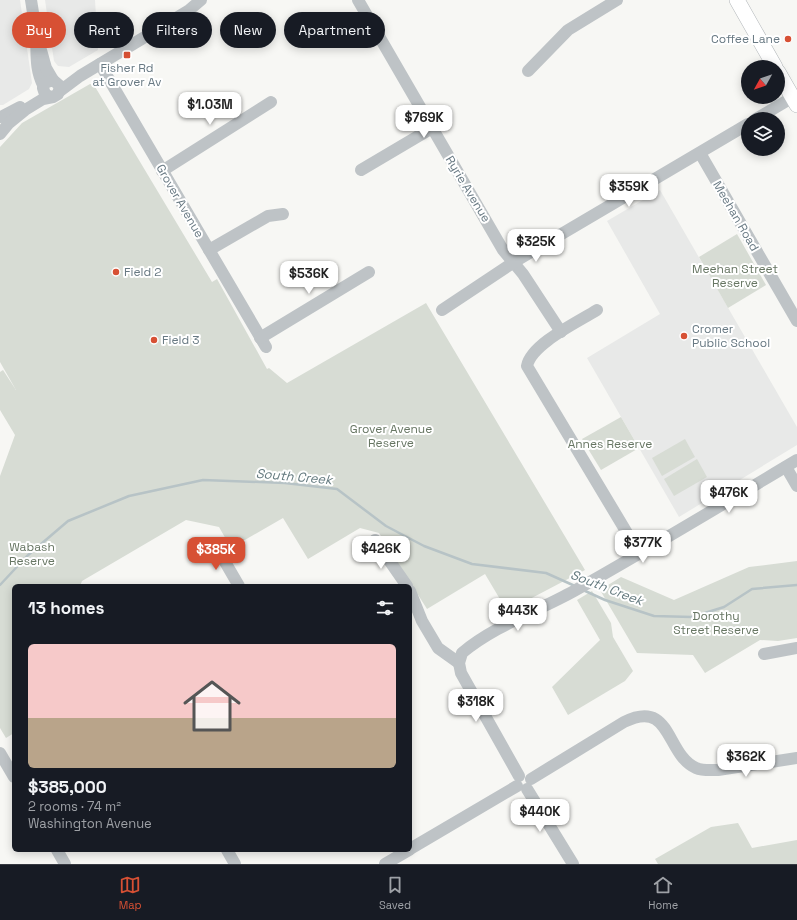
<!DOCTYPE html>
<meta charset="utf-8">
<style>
:root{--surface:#171b24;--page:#20242c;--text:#f1f3f6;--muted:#9ea1a6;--line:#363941;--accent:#d75034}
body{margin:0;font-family:"Space Grotesk",sans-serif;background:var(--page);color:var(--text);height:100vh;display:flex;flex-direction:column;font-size:15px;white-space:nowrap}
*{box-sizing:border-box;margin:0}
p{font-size:13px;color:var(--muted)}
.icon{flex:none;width:22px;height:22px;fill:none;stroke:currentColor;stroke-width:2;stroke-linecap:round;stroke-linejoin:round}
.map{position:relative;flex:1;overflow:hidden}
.details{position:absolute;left:12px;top:584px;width:400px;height:268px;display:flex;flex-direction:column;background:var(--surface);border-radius:6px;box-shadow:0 2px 10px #0003}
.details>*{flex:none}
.guide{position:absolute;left:12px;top:12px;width:400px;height:36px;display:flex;gap:8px}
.needle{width:26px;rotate:230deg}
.fabs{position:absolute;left:741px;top:60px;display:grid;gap:8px}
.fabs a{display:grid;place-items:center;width:44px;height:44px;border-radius:50%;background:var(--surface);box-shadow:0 2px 10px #0003;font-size:20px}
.price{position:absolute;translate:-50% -34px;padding:0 9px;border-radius:8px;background:#fff;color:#222;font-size:13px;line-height:26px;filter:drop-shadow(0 1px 2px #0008)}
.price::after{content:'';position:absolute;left:50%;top:24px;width:12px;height:9px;margin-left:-6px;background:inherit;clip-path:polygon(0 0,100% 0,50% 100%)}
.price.current{background:var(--accent);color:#fff}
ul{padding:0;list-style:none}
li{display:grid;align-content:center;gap:8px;height:212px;padding:0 16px}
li+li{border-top:1px solid var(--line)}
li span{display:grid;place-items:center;height:124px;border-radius:6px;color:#555}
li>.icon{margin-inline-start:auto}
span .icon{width:72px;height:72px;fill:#fffc;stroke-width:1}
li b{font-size:17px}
h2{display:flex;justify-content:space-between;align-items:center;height:48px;padding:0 16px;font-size:17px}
.chip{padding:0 14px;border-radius:18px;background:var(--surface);box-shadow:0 2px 10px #0003;font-size:14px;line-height:36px}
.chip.current{background:var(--accent);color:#fff}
.tab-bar{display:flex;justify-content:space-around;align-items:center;height:56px;border-top:1px solid var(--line);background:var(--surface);font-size:11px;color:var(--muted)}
.tab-bar a{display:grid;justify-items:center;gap:2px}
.tab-bar .current{color:var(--accent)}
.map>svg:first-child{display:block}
.built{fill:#e8e9e8}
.green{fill:#d7dcd4}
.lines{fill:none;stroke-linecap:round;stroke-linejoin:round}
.stream{stroke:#b7c3c6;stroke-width:2.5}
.major-casing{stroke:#b2b7ba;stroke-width:16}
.minor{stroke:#bec3c6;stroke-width:12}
.major{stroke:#fff;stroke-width:15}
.poi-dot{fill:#d75034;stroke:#fff;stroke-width:1.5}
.labels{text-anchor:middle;stroke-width:4;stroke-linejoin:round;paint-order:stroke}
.poi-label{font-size:12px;fill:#687983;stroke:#fff;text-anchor:start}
.street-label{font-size:12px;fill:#687983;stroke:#fff}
.park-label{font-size:12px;fill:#677663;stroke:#fff}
.water-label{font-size:13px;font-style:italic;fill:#647a7f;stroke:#fff}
</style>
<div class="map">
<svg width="797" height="864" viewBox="0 0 797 864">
<rect width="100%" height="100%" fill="#f7f7f4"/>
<!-- built -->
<g class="built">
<path d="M0 0H20L32 83 29 89 3 105H0Z"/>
<path d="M45 0H95L98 50 69 67 58 66 54 61Z"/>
<path d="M660 190 797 427V445L679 517 587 358 660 314 607 221Z"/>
</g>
<!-- green -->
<g class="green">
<path d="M90 84 94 85 212 282 217 279 267 369 269 368 287 383 426 303 585 570 507 611 485 574 427 609 379 533 360 528 308 559 283 518 231 548 219 527 186 520 82 581 80 586H14V733L6 738 0 728V476L15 435 0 410V372L3 370 16 390 0 362V147L22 123Z"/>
<path d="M737 234 766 285 728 308 699 257Z"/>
<path d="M621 417 639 448 601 470 582 439Z"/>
<path d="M685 439 695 457 662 476 652 458Z"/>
<path d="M697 459 707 477 674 496 664 479Z"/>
<path d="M797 561V638L778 641 760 640 705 673 693 655 637 653 600 590 621 577 674 600 749 567Z"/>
<path d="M592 591 611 623 613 637 633 671 625 681 568 715 552 687 600 640 577 600Z"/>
<path d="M738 823 752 848 797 840V864H658L655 859 711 827Z"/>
</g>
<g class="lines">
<!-- stream -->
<g class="stream">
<path d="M0 585 27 556 68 521 129 496 203 480 285 483 337 489 386 526 424 546 472 564 546 573 575 586"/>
<path d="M583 590 605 600 654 616 692 617 724 607 752 589 797 585"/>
</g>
<defs>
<g id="major">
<path d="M737 0 775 67"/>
<path d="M778 72 797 105"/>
</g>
</defs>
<!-- major casing -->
<use href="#major" class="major-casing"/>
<!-- minor -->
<g class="minor">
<path d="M31 0C33 12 35 25 36 37 37 55 35 69 43 85"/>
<path d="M358 0 503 250 523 274 561 332"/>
<path d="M41 50 46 68 53 80"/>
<path d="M100 64 266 347"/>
<path d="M528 71 568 30 617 0"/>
<path d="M60 91 80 76 188 11 201 0"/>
<path d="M1 117 20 107"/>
<path d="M756 119 793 97"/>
<path d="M0 134 9 123 25 110 43 99 53 97 58 94 60 86 53 80 45 83 43 88 45 94 50 97"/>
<path d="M700 153 797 321"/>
<path d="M361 170 432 128"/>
<path d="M162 171 271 102"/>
<path d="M209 250 268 216 283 214"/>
<path d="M442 310 514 262 748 124"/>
<path d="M597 310C578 322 531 344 527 366L639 553"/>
<path d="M260 338 369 272"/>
<path d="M786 467 797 486"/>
<path d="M375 540 407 586"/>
<path d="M214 543 239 586"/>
<path d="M410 591 422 621 438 648 459 663"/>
<path d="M764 654 797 648"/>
<path d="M0 753 14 777"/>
<path d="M519 776 461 673 459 663 462 653C494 626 538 611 574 591 649 549 723 504 797 460"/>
<path d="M531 779 624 722C672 698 665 754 696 768 703 771 711 770 718 770L797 758"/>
<path d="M527 789 573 864"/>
<path d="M410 849 517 786"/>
<path d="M57 850 65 864"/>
<path d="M227 850 235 864"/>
<path d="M385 864 409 850"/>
</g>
<!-- major -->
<use href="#major" class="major"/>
</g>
<!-- markers -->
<g class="poi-dot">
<circle cx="788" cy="39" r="4"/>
<rect x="123" y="51" width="8" height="8" rx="2"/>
<circle cx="116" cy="272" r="4"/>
<circle cx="684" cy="336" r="4"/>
<circle cx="154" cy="340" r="4"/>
</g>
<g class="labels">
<!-- poi labels -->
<g class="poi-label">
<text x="780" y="43" text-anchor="end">Coffee Lane</text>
<text x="127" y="72" text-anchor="middle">Fisher Rd<tspan x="127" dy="14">at Grover Av</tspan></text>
<text x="124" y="276">Field 2</text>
<text x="692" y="333">Cromer<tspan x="692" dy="14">Public School</tspan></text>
<text x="162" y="344">Field 3</text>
</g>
<!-- street labels -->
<g class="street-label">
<text transform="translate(468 189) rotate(59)" y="4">Ryrie Avenue</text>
<text transform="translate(180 201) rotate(60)" y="4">Grover Avenue</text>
<text transform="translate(736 216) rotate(60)" y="4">Meehan Road</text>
</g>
<!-- park labels -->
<g class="park-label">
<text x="735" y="273">Meehan Street<tspan x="735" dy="14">Reserve</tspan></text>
<text x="391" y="433">Grover Avenue<tspan x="391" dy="14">Reserve</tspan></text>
<text x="610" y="448">Annes Reserve</text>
<text x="32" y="551">Wabash<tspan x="32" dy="14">Reserve</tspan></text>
<text x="716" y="620">Dorothy<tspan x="716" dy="14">Street Reserve</tspan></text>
</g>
<!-- water labels -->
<g class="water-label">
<text transform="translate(294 476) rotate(5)" y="5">South Creek</text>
<text transform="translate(607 587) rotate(21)" y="5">South Creek</text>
</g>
</g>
</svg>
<div class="fabs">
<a><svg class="needle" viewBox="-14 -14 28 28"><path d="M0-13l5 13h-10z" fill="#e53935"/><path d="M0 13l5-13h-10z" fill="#9ea1a6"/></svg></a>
<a><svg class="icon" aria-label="layers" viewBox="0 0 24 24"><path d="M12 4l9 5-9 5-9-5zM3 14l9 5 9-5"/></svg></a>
</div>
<b class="price" style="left:210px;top:126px">$1.03M</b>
<b class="price" style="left:424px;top:139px">$769K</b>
<b class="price" style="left:629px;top:208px">$359K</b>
<b class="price" style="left:536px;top:263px">$325K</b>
<b class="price" style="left:309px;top:295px">$536K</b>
<b class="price" style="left:729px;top:514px">$476K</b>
<b class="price" style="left:643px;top:564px">$377K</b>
<b class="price" style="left:381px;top:570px">$426K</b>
<b class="price current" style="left:216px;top:571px">$385K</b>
<b class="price" style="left:518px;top:632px">$443K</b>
<b class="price" style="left:476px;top:723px">$318K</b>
<b class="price" style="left:746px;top:778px">$362K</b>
<b class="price" style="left:540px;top:833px">$440K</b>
<div class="guide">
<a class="chip current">Buy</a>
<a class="chip">Rent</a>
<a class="chip">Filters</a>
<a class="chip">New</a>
<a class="chip">Apartment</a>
</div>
<section class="details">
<h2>13 homes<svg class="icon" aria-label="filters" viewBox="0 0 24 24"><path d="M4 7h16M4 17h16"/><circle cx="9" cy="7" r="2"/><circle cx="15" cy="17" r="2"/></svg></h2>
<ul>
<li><span style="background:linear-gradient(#f6c9c9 60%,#b9a48a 0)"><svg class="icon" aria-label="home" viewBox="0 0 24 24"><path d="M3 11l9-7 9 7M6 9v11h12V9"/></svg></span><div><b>$385,000</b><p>2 rooms · 74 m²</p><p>Washington Avenue</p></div></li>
</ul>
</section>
</div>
<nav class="tab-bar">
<a class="current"><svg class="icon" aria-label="map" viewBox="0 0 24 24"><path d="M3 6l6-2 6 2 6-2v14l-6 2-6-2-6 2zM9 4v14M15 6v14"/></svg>Map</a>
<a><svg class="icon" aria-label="saved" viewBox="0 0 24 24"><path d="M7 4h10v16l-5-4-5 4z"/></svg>Saved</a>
<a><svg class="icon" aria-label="home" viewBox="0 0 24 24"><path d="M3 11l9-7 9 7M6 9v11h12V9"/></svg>Home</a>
</nav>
